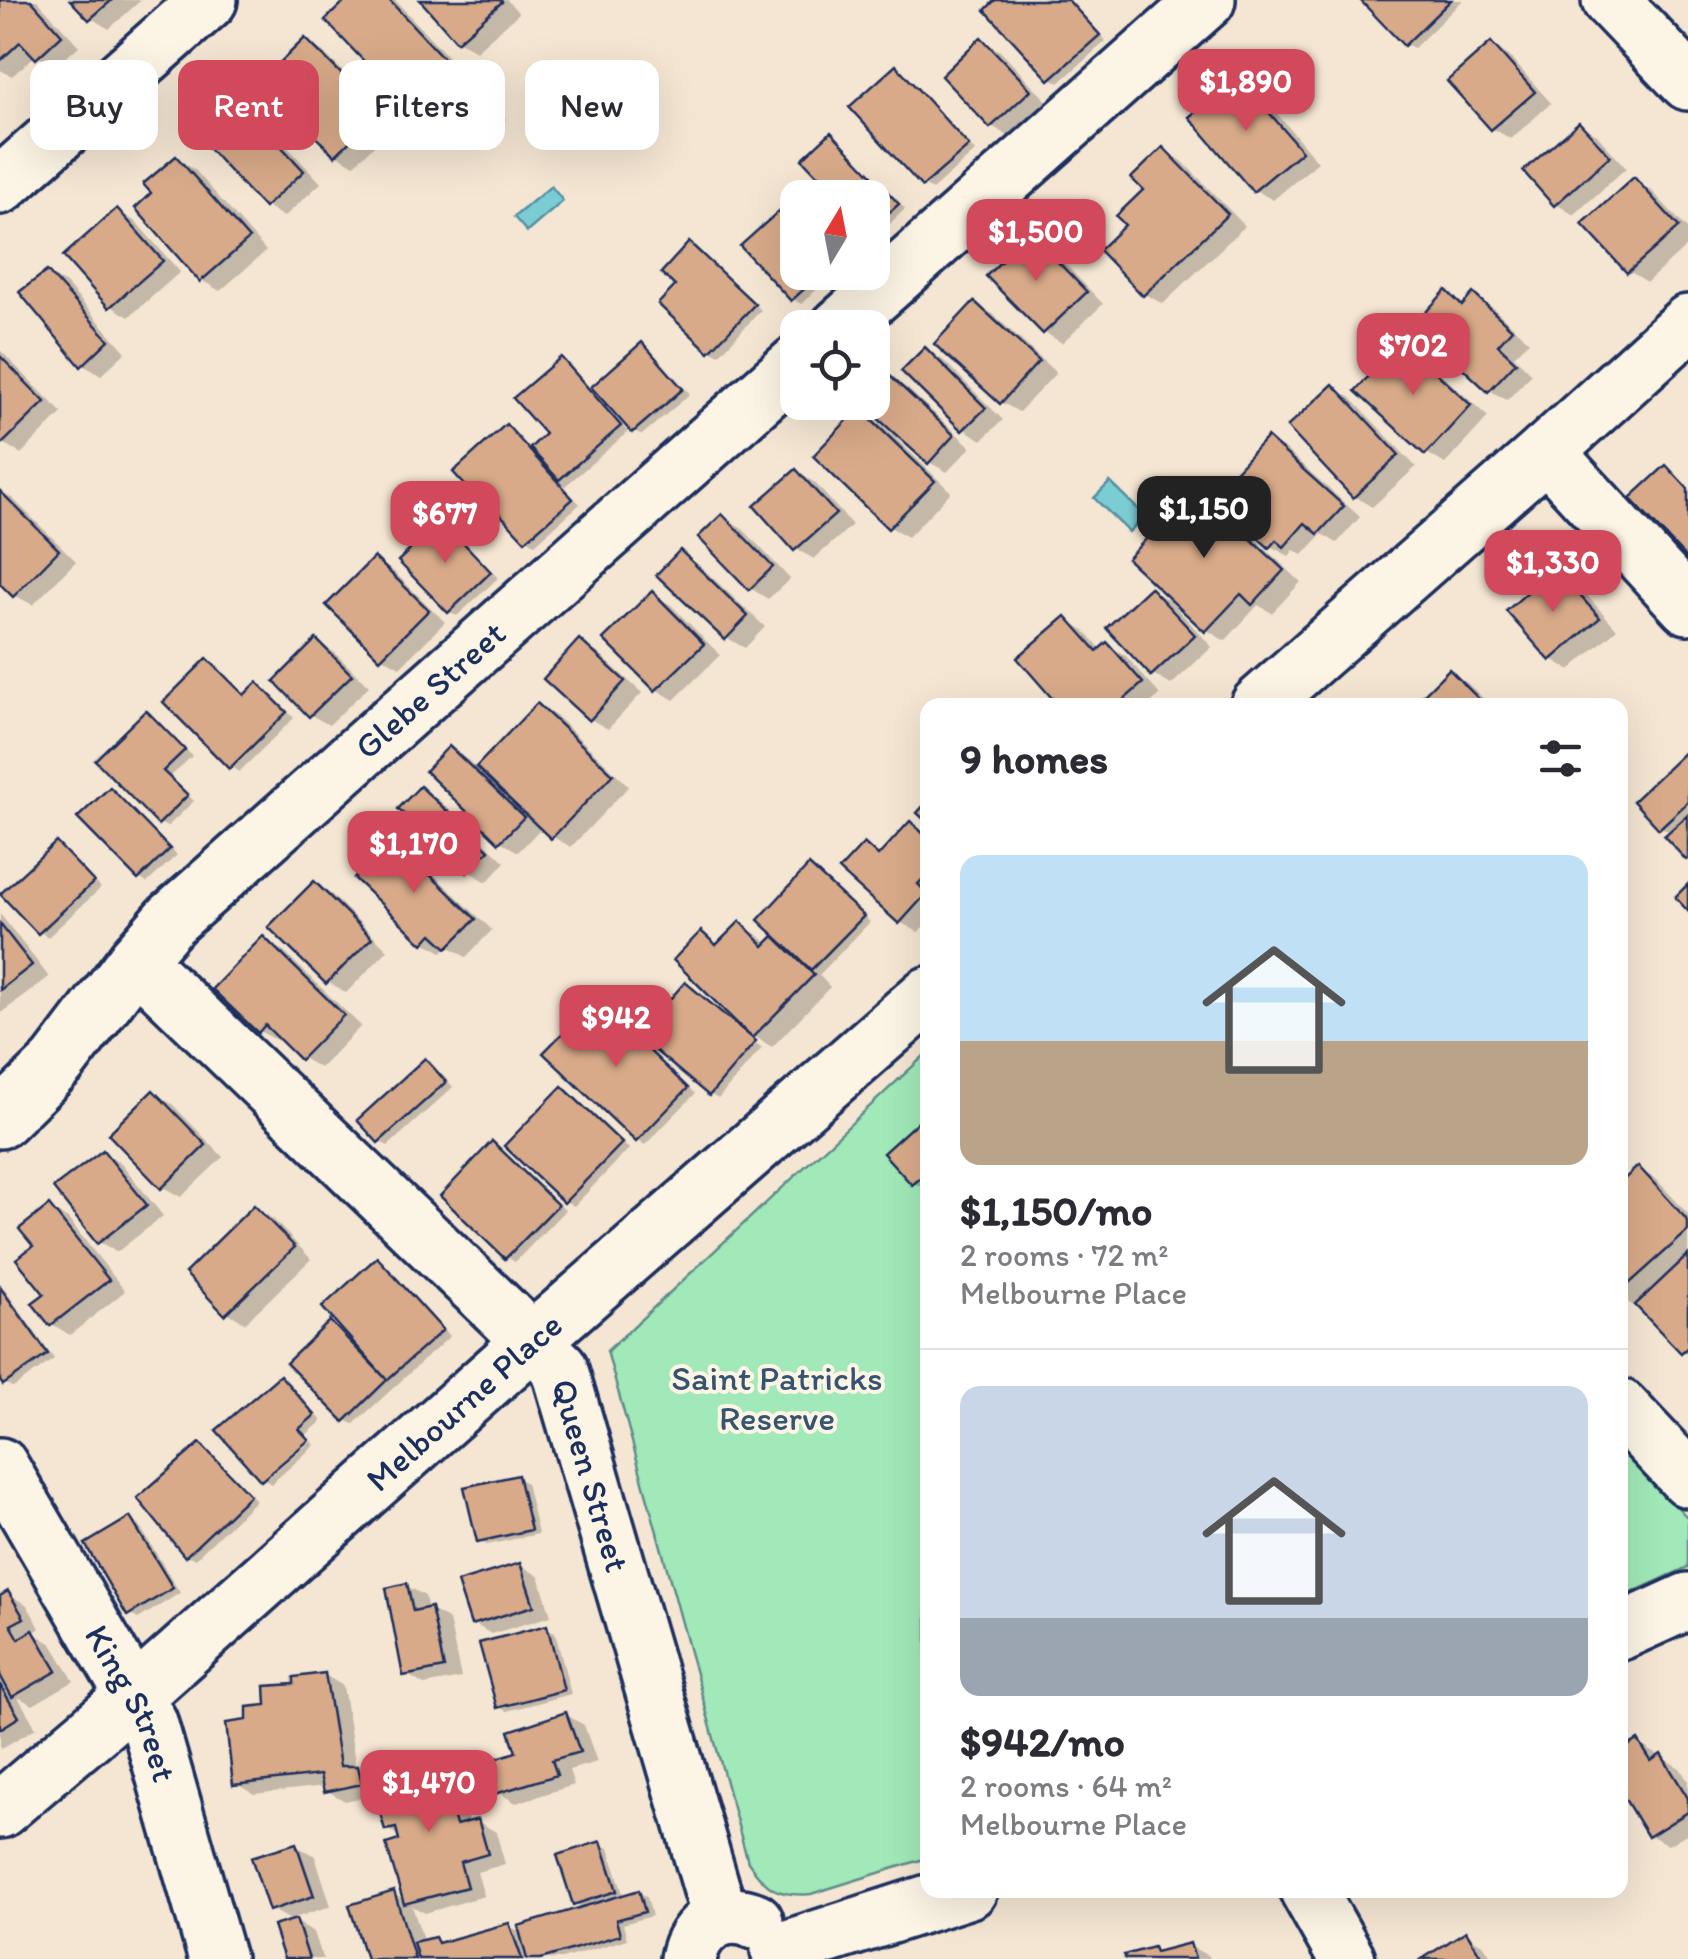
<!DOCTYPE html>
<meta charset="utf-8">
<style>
:root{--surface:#fff;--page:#f7f7f7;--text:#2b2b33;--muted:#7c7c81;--line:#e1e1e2;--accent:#d1495b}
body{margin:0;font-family:Itim,sans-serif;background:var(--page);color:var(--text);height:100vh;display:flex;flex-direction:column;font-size:38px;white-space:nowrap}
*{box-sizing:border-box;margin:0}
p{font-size:32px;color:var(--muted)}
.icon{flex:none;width:55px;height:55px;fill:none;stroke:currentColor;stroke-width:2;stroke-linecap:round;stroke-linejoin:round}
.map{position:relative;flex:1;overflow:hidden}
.details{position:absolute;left:920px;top:698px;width:708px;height:1200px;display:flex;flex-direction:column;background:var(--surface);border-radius:20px;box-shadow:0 10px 40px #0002}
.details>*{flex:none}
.guide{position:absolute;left:30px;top:60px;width:740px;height:90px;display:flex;gap:20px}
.needle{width:65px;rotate:10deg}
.controls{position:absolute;left:780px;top:180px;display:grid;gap:20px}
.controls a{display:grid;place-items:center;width:110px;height:110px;border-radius:20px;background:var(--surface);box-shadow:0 10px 40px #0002;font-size:50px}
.price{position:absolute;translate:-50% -85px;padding:0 22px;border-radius:20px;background:var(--accent);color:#fff;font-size:32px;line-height:65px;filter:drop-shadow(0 2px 5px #0008)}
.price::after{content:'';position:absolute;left:50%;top:60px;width:30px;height:22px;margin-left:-15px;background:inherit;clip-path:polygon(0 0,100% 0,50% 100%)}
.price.on{background:#222;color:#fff}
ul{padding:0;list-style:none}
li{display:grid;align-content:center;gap:20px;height:530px;padding:0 40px}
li+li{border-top:2px solid var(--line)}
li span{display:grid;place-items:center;height:310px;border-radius:20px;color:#555}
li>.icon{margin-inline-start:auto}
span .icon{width:180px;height:180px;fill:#fffc;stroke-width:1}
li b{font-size:42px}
h2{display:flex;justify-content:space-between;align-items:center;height:120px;padding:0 40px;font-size:42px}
.tag{padding:0 35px;border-radius:20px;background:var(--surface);box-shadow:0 10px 40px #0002;font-size:35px;line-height:90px}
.tag.on{background:var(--accent);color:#fff}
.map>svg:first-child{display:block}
.green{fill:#a1e9b8;stroke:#5e8c8b;stroke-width:2.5}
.water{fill:#7bcdd3;stroke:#558ea4;stroke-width:2.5}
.shadow{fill:#0003}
.building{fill:#d8aa89;stroke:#1b2f5e;stroke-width:2.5}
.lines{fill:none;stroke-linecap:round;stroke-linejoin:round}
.minor-casing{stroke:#1b2f5e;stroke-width:62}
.minor{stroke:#fcf5e5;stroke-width:55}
.labels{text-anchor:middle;stroke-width:8;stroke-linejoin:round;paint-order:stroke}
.street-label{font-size:35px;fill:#1b2f5e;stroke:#fcf5e5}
.park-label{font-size:35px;fill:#365470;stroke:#fcf5e5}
</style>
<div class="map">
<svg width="1688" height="1959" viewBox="0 0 1688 1959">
<rect width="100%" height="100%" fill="#f5e6d3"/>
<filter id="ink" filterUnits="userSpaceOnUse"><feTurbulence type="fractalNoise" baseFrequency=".01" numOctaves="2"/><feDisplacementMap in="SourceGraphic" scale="20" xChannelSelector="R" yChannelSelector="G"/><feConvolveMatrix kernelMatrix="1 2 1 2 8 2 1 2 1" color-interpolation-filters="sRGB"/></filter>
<g filter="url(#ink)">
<!-- green -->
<g class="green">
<path d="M927 1053V1858L811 1894C778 1897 766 1889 748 1862L607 1351Z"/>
<path d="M1620 1448 1688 1518V1567L1620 1598Z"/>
</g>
<!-- water -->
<g class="water">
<path d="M551 186 563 201 527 232 514 217Z"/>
<path d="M1110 482 1145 516 1129 532 1094 498Z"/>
</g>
<!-- shadow -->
<g class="shadow">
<path d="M0 0H37L79 46 55 67 36 55 12 76 0 70Z"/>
<path d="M74 0H141L109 29 91 18Z"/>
<path d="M350 0H395L506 119 484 138 466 128 448 109 433 122 415 112 329 20Z"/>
<path d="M423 0H507L519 13 476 51 458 40Z"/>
<path d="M999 0H1069L1106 41 1059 83 1051 78Z"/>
<path d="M1363 0H1463L1414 48 1405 44Z"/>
<path d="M982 40 1000 51 1047 101 1010 137 992 126Z"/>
<path d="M305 41 323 52 396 124 354 165 336 154Z"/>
<path d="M1491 45 1509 56 1551 103 1511 139 1492 128Z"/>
<path d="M896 68 905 73 975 152 932 190 924 185Z"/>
<path d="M1239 79 1257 90 1318 162 1273 200 1255 190Z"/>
<path d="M239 103 257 114 321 183 284 217 266 206Z"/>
<path d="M1579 125 1597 135 1626 168 1574 215 1556 204Z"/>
<path d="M831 135 840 140 905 209 872 241V198H798L791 203 821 175Z"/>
<path d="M1164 150 1182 161 1245 226 1163 304 1145 294 1129 225Z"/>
<path d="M177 159 195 170 266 251 220 291 201 280 155 194Z"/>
<path d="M1634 180 1652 191 1688 230V245L1647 282 1629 271Z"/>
<path d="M117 211 136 222 180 272 129 317 111 306Z"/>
<path d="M779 214 787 218 798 229V272H836L801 304 793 299Z"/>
<path d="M1031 236 1049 247 1103 304 1062 343 1044 332Z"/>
<path d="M698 250 761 310 719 355 711 350 678 286Z"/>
<path d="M47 274 66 284 126 352 101 375 83 365Z"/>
<path d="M1447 294 1466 305 1474 296 1492 307 1529 341 1514 356 1532 374 1507 400 1489 390Z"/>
<path d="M975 304 993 314 1056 373 1019 412 1001 402Z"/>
<path d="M1402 344 1420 355 1488 417 1445 464 1427 453 1359 391Z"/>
<path d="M642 345 651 350 690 394 642 435 634 431 608 401 604 404 628 432 564 487 580 504 535 544 527 539 506 516 495 526 487 522 474 492 506 427 514 432 531 450 549 434 561 360 570 365 592 390Z"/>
<path d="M0 350 62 413 21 454 0 441Z"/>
<path d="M925 350 943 360 1003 420 982 440 964 429 904 371Z"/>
<path d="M889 378 908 389 971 447 947 472 929 462 866 404 872 402Z"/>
<path d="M1333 387 1351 398 1416 467 1372 507 1354 496Z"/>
<path d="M860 411 878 421 951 492 908 537 890 527Z"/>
<path d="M1268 440 1286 450 1360 517 1337 543 1322 534 1303 555 1294 550 1289 556 1270 546 1242 521 1239 524 1301 582 1272 613 1258 605 1225 641 1207 630 1196 491 1214 501 1235 520 1257 497Z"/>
<path d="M797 472 815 483 852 525 814 559 796 549Z"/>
<path d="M0 491 12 498 76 561 33 605 14 595 0 580Z"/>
<path d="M722 517 741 527 790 579 768 599 750 588Z"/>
<path d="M442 523 451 528 498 578 457 616 449 611Z"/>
<path d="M680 553 698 564 765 627 745 648 727 638Z"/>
<path d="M375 560 393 571 445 622 400 667 382 657Z"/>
<path d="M1556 571 1574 581 1617 629 1570 670 1552 659Z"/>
<path d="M1150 590 1169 600 1212 647 1171 685 1153 674 1110 628Z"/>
<path d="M652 594 671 605 720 655 674 700 656 689Z"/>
<path d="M1066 619 1084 630 1102 650 1108 645 1126 656 1160 695 1148 705H1061Z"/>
<path d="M317 642 335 653 369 686 329 725 311 715Z"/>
<path d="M580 642 598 653 642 693 608 729 590 719Z"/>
<path d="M208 661 216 666 246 697 257 685 266 690 294 718 239 772 231 767 167 702Z"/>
<path d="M1449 672 1467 683 1490 705H1416Z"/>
<path d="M538 706 556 716 629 786 571 847 553 837 542 827 518 852 500 841 449 749 468 760 477 769Z"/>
<path d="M147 713 155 718 192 756 170 777 194 801 167 827 159 823Z"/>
<path d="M1688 752V858L1672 833 1661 827Z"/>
<path d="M421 789 439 800 505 862 487 882 468 871Z"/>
<path d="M111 790 119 795 177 855 147 883 139 878Z"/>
<path d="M910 825 928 834V923L918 932 900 922 864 847 881 856Z"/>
<path d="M393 842 411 853 492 930 466 957 448 946 442 952 424 942Z"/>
<path d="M56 845 64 850 101 888 48 937 40 932 4 894Z"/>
<path d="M810 868 818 873 870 922 819 975 830 987 772 1047 752 1035 750 1038 762 1048 718 1099 710 1094 745 1027 702 934 720 945 740 925 758 935 769 945 775 939 785 945Z"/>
<path d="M314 884 332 895 388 950 346 993 328 982 271 927Z"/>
<path d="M0 914 49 977 0 1014Z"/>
<path d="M263 939 282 950 361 1026 320 1068 302 1058 281 1038 278 1041 259 1031Z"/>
<path d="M596 1002 604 1007 695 1094 645 1145 637 1140Z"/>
<path d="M425 1061 434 1066 453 1087 388 1146 379 1141Z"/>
<path d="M562 1089 571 1094 629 1149 574 1206 566 1201 508 1146Z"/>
<path d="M154 1093 172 1104 223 1157 181 1197 163 1187Z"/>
<path d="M928 1118V1191L914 1183 886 1153Z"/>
<path d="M493 1144 501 1149 565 1210 515 1262 507 1257Z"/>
<path d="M103 1153 121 1163 163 1216 117 1252 99 1242Z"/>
<path d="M1620 1169 1628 1179 1639 1169 1657 1180 1688 1214V1355L1636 1303 1634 1306 1620 1298Z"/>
<path d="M49 1208 68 1219 125 1291 70 1335 52 1324 36 1246Z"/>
<path d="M255 1208 273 1219 311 1259 245 1323 227 1312Z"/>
<path d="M377 1260 386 1265 450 1336 354 1424 345 1420 330 1324 348 1334Z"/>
<path d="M0 1283 54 1359 13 1388 5 1383 0 1376Z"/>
<path d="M281 1378 289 1383 322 1421 306 1435 308 1437 261 1478Z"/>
<path d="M311 1441 315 1445 271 1484 265 1480Z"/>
<path d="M200 1446 209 1451 256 1500 195 1559 187 1555Z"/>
<path d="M518 1478 526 1483 538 1534 487 1545 479 1540Z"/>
<path d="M130 1520 139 1525 180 1593 138 1619 129 1614Z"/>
<path d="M520 1565 539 1576 551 1616 491 1634 473 1623Z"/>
<path d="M407 1586 425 1596 428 1610H431L449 1620 461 1678 424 1685 406 1674Z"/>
<path d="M8 1594 27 1605 40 1628 33 1633 52 1644 74 1681 33 1705 18 1697 36 1728 0 1749V1598Z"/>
<path d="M546 1628 555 1632 571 1694 507 1711 499 1707Z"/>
<path d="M325 1675 343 1686 356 1768 376 1779 379 1790 413 1780 423 1786 465 1774 483 1784 490 1808 467 1814 470 1823 477 1821 496 1832 505 1864 477 1872 484 1896 425 1913 412 1906 424 1942 435 1939 444 1944 509 1926 522 1933 585 1909 575 1903 600 1844 609 1848 624 1897 639 1892 647 1897 652 1916 623 1924 627 1939 562 1959H369L393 1894 406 1901 402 1842 401 1837 387 1829 377 1794 345 1801 326 1790 325 1786 254 1794 235 1783 250 1723 297 1687Z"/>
<path d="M566 1715 584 1725 597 1762 569 1770 574 1785 516 1803 497 1792 519 1754Z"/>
<path d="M1638 1743 1656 1754 1659 1758 1661 1757 1680 1768 1688 1781V1833L1668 1845 1650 1835 1620 1787V1754Z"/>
<path d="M296 1846 315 1856 331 1906 291 1919 314 1932 323 1959H286L294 1922 271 1909Z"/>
<path d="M1466 1934 1484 1945 1493 1959H1426Z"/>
<path d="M1190 1946 1208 1956 1209 1959H1128L1153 1950 1160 1954Z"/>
</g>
<!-- building -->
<g class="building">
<path d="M0 0H31L62 35 36 59 20 42 0 61Z"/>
<path d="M70 0H112L89 20Z"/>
<path d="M346 0H389L489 107 464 130 433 96 413 113 325 20Z"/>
<path d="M420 0H501L502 2 457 42Z"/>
<path d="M995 0H1068L1100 35 1049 80 985 10Z"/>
<path d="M1360 0H1451L1404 46Z"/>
<path d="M981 37 1031 90 990 128 941 76Z"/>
<path d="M305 38 380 112 335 156 260 82Z"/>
<path d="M1491 42 1535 92 1491 130 1447 81Z"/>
<path d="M896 65 969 146 922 187 849 107Z"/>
<path d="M1238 76 1302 151 1253 192 1189 117Z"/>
<path d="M238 100 304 171 264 208 198 137Z"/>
<path d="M1579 122 1610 156 1554 206 1523 171Z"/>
<path d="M831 132 899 204 872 228V198H839L802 159Z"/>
<path d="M1163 147 1228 214 1143 296 1099 250 1125 225 1116 216 1143 190 1131 178Z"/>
<path d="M176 156 249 239 200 282 135 208 151 193 143 184Z"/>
<path d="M818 175 840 198H798V213L788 203Z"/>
<path d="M1634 177 1679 227 1627 273 1582 224Z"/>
<path d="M117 208 163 261 109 308 63 256Z"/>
<path d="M779 211 798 231V272H823L791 301 740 246Z"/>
<path d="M1030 233 1087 292 1043 334 986 276Z"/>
<path d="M689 242 755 304 709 352 658 304 675 286 661 273Z"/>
<path d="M47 271 109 340 81 367 19 292Z"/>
<path d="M1446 290 1462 306 1473 293 1512 329 1498 345 1516 362 1488 392 1415 324Z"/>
<path d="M974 301 1039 361 1000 404 934 344Z"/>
<path d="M1402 341 1471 405 1425 455 1355 391Z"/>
<path d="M642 342 683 389 632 433 591 387Z"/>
<path d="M925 347 986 408 962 431 901 371Z"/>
<path d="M0 356 45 402 1 445H0Z"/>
<path d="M561 357 621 426 559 480 530 448 545 434 513 398Z"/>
<path d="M889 375 954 435 928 464 862 404 872 402V393Z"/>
<path d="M1333 384 1399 455 1353 498 1287 427Z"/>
<path d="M859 408 935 481 888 529 813 456Z"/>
<path d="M506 424 573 499 525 541 498 512 485 524 463 499 471 492 453 472Z"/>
<path d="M1267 437 1344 506 1318 534 1305 523 1284 547 1276 540 1269 548 1235 517 1253 497 1230 477Z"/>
<path d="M1666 465 1688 489V560L1630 498Z"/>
<path d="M796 469 836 514 794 551 754 506Z"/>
<path d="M1196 487 1284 570 1252 605 1241 594 1205 632 1127 559Z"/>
<path d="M0 491 59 550 13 597 0 584Z"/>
<path d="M722 514 773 567 749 590 698 537Z"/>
<path d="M442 520 491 572 448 613 398 561Z"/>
<path d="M680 550 748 616 725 640 656 575Z"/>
<path d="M374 557 429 610 380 659 326 605Z"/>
<path d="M1555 568 1600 618 1550 661 1506 611Z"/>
<path d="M1150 587 1195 635 1151 676 1106 628Z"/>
<path d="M652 591 704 644 655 691 603 639Z"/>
<path d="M1066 616 1097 651 1107 642 1143 683 1118 705H1058L1017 658Z"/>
<path d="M316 639 352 675 309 717 274 681Z"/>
<path d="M579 639 625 681 589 721 543 679Z"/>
<path d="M207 658 244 695 257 682 287 712 229 769 163 702Z"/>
<path d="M1449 669 1485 705H1413Z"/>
<path d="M537 703 613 774 551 839 476 767Z"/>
<path d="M146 710 185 750 163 771 188 795 158 825 95 760Z"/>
<path d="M449 746 524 817 499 843 425 771Z"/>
<path d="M1688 749V802L1659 829 1633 801Z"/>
<path d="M420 786 489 850 467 873 398 809Z"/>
<path d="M110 787 170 849 138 880 77 818Z"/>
<path d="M928 801V823L917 813Z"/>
<path d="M1688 815V859L1686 860 1664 836Z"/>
<path d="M910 821 928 838V874L918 884 927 893 899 924 839 870 864 843 878 856Z"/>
<path d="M393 839 476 919 447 948 432 934 423 944 354 878Z"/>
<path d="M56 842 94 882 38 934 0 894Z"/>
<path d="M809 865 864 916 811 970 758 920Z"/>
<path d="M314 881 372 938 326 984 268 927Z"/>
<path d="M1688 884V911L1675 897Z"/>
<path d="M740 921 764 946 774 936 814 975 752 1038 673 960 701 931 716 945Z"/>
<path d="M0 924 32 965 0 990Z"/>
<path d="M263 936 344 1015 300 1060 265 1025 258 1033 212 989Z"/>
<path d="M685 982 756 1041 709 1096 638 1036Z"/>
<path d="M596 999 688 1088 636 1142 543 1053Z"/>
<path d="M425 1058 446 1082 378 1143 357 1120Z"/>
<path d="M562 1086 622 1143 564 1203 504 1146Z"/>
<path d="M153 1090 206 1145 161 1189 108 1134Z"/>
<path d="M926 1114 928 1116V1172L912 1185 883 1153Z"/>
<path d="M492 1141 558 1205 505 1259 440 1196Z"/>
<path d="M103 1150 147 1205 97 1244 53 1188Z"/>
<path d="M1638 1166 1688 1221V1231L1620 1292V1183Z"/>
<path d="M49 1205 109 1280 50 1326 32 1303 44 1294 16 1259 33 1246 19 1229Z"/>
<path d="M254 1205 295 1247 225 1315 185 1273Z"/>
<path d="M1688 1255V1347L1681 1353 1635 1305Z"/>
<path d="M377 1257 443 1330 387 1380 322 1307Z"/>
<path d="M0 1287 48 1354 3 1385 0 1381Z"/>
<path d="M330 1321 387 1380 344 1422 286 1363Z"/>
<path d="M280 1375 315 1415 299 1429 309 1440 261 1481 216 1430Z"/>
<path d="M200 1443 250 1495 185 1557 137 1498Z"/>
<path d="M518 1475 531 1530 477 1542 464 1487Z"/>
<path d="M130 1517 173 1588 127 1616 85 1544Z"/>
<path d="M520 1563 534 1606 471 1625 457 1582Z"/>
<path d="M407 1583 413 1611 431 1607 444 1668 403 1676 386 1588Z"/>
<path d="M8 1591 24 1618 11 1625 19 1639 33 1630 57 1671 12 1697 0 1675V1596Z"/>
<path d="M547 1625 564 1690 497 1708 479 1643Z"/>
<path d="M325 1673 340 1766H358L362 1784 324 1792 320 1775 233 1785 226 1723 247 1720V1707L266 1705 265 1686 294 1684V1677Z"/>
<path d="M0 1685 19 1717 0 1729Z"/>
<path d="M566 1712 580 1752 552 1760 557 1775 495 1794 485 1762 516 1752 509 1731Z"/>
<path d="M1638 1740 1651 1761 1661 1754 1688 1798V1812L1648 1837 1620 1791V1751Z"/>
<path d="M465 1771 472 1798 450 1804 456 1825 478 1819 488 1854 460 1862 467 1887 404 1904 386 1844 399 1840 396 1828 385 1830 373 1789 413 1777 415 1785Z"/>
<path d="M601 1841 617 1891 573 1905 557 1855Z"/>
<path d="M296 1843 314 1896 269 1911 251 1857Z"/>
<path d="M639 1890 645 1912 616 1920 620 1935 541 1959H527L518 1926Z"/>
<path d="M394 1891 415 1959H366L349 1905Z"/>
<path d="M296 1919 309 1959H284L273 1926Z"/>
<path d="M509 1923 522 1959H418L413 1942 435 1937 438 1943Z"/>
<path d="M1466 1931 1483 1959H1422Z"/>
<path d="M1190 1943 1195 1959H1125L1124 1955 1153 1947 1155 1952Z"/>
</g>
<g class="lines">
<defs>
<g id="minor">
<path d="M1610 0 1688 82"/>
<path d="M0 186 209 0"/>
<path d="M838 328 1207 0"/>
<path d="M1546 452 1688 606"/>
<path d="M1259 705 1546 452 1688 323"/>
<path id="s1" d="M136 960 559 1367 720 1917"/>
<path id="s2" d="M0 1120 58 1063 136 960 171 920 798 363"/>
<path d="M1620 1407 1688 1479"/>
<path id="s3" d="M0 1466 149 1722 217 1959"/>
<path d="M1620 1632 1688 1601"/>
<path id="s4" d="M0 1810 133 1697 531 1342 928 995"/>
<path d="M1308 1890 1347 1959"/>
<path d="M779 1951 969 1890"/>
<path d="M688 1959C694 1926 723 1907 755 1921"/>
</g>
</defs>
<!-- minor casing -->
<use href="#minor" class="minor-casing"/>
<!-- minor -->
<use href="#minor" class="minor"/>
</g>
</g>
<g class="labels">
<!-- street labels -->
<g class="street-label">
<text dy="12" stroke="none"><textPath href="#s2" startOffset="610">Glebe Street</textPath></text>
<text dy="12" stroke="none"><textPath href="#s4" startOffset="618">Melbourne Place</textPath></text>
<text dy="12" stroke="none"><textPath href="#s1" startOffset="700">Queen Street</textPath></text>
<text dy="12" stroke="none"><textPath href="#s3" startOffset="272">King Street</textPath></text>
</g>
<!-- park labels -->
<g class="park-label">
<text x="777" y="1390">Saint Patricks<tspan x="777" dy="40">Reserve</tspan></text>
</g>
</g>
</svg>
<div class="controls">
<a><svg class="needle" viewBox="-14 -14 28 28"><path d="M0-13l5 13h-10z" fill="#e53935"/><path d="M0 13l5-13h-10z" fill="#7c7c81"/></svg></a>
<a><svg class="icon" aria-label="locate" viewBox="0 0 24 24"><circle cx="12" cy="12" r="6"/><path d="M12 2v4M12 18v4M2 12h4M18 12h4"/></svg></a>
</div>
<b class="price" style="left:1246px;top:134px">$1,890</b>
<b class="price" style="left:1036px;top:284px">$1,500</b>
<b class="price" style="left:1413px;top:398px">$702</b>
<b class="price on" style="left:1204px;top:561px">$1,150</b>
<b class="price" style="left:445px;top:566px">$677</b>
<b class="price" style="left:1553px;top:615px">$1,330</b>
<b class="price" style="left:414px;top:896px">$1,170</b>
<b class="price" style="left:616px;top:1070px">$942</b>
<b class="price" style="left:429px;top:1835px">$1,470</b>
<div class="guide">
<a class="tag">Buy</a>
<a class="tag on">Rent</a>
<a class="tag">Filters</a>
<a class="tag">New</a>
</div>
<section class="details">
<h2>9 homes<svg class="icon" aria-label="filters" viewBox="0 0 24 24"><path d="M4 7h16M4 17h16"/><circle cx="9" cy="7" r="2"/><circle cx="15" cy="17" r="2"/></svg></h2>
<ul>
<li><span style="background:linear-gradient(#bfe0f5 60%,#b9a48a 0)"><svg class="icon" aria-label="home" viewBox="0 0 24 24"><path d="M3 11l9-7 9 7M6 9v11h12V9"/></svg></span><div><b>$1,150/mo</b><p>2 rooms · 72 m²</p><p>Melbourne Place</p></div></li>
<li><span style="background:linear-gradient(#c9d6e8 75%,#9aa5b1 0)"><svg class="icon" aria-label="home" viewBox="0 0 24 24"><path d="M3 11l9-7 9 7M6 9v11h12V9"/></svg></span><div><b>$942/mo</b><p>2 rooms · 64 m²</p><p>Melbourne Place</p></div></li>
</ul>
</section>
</div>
